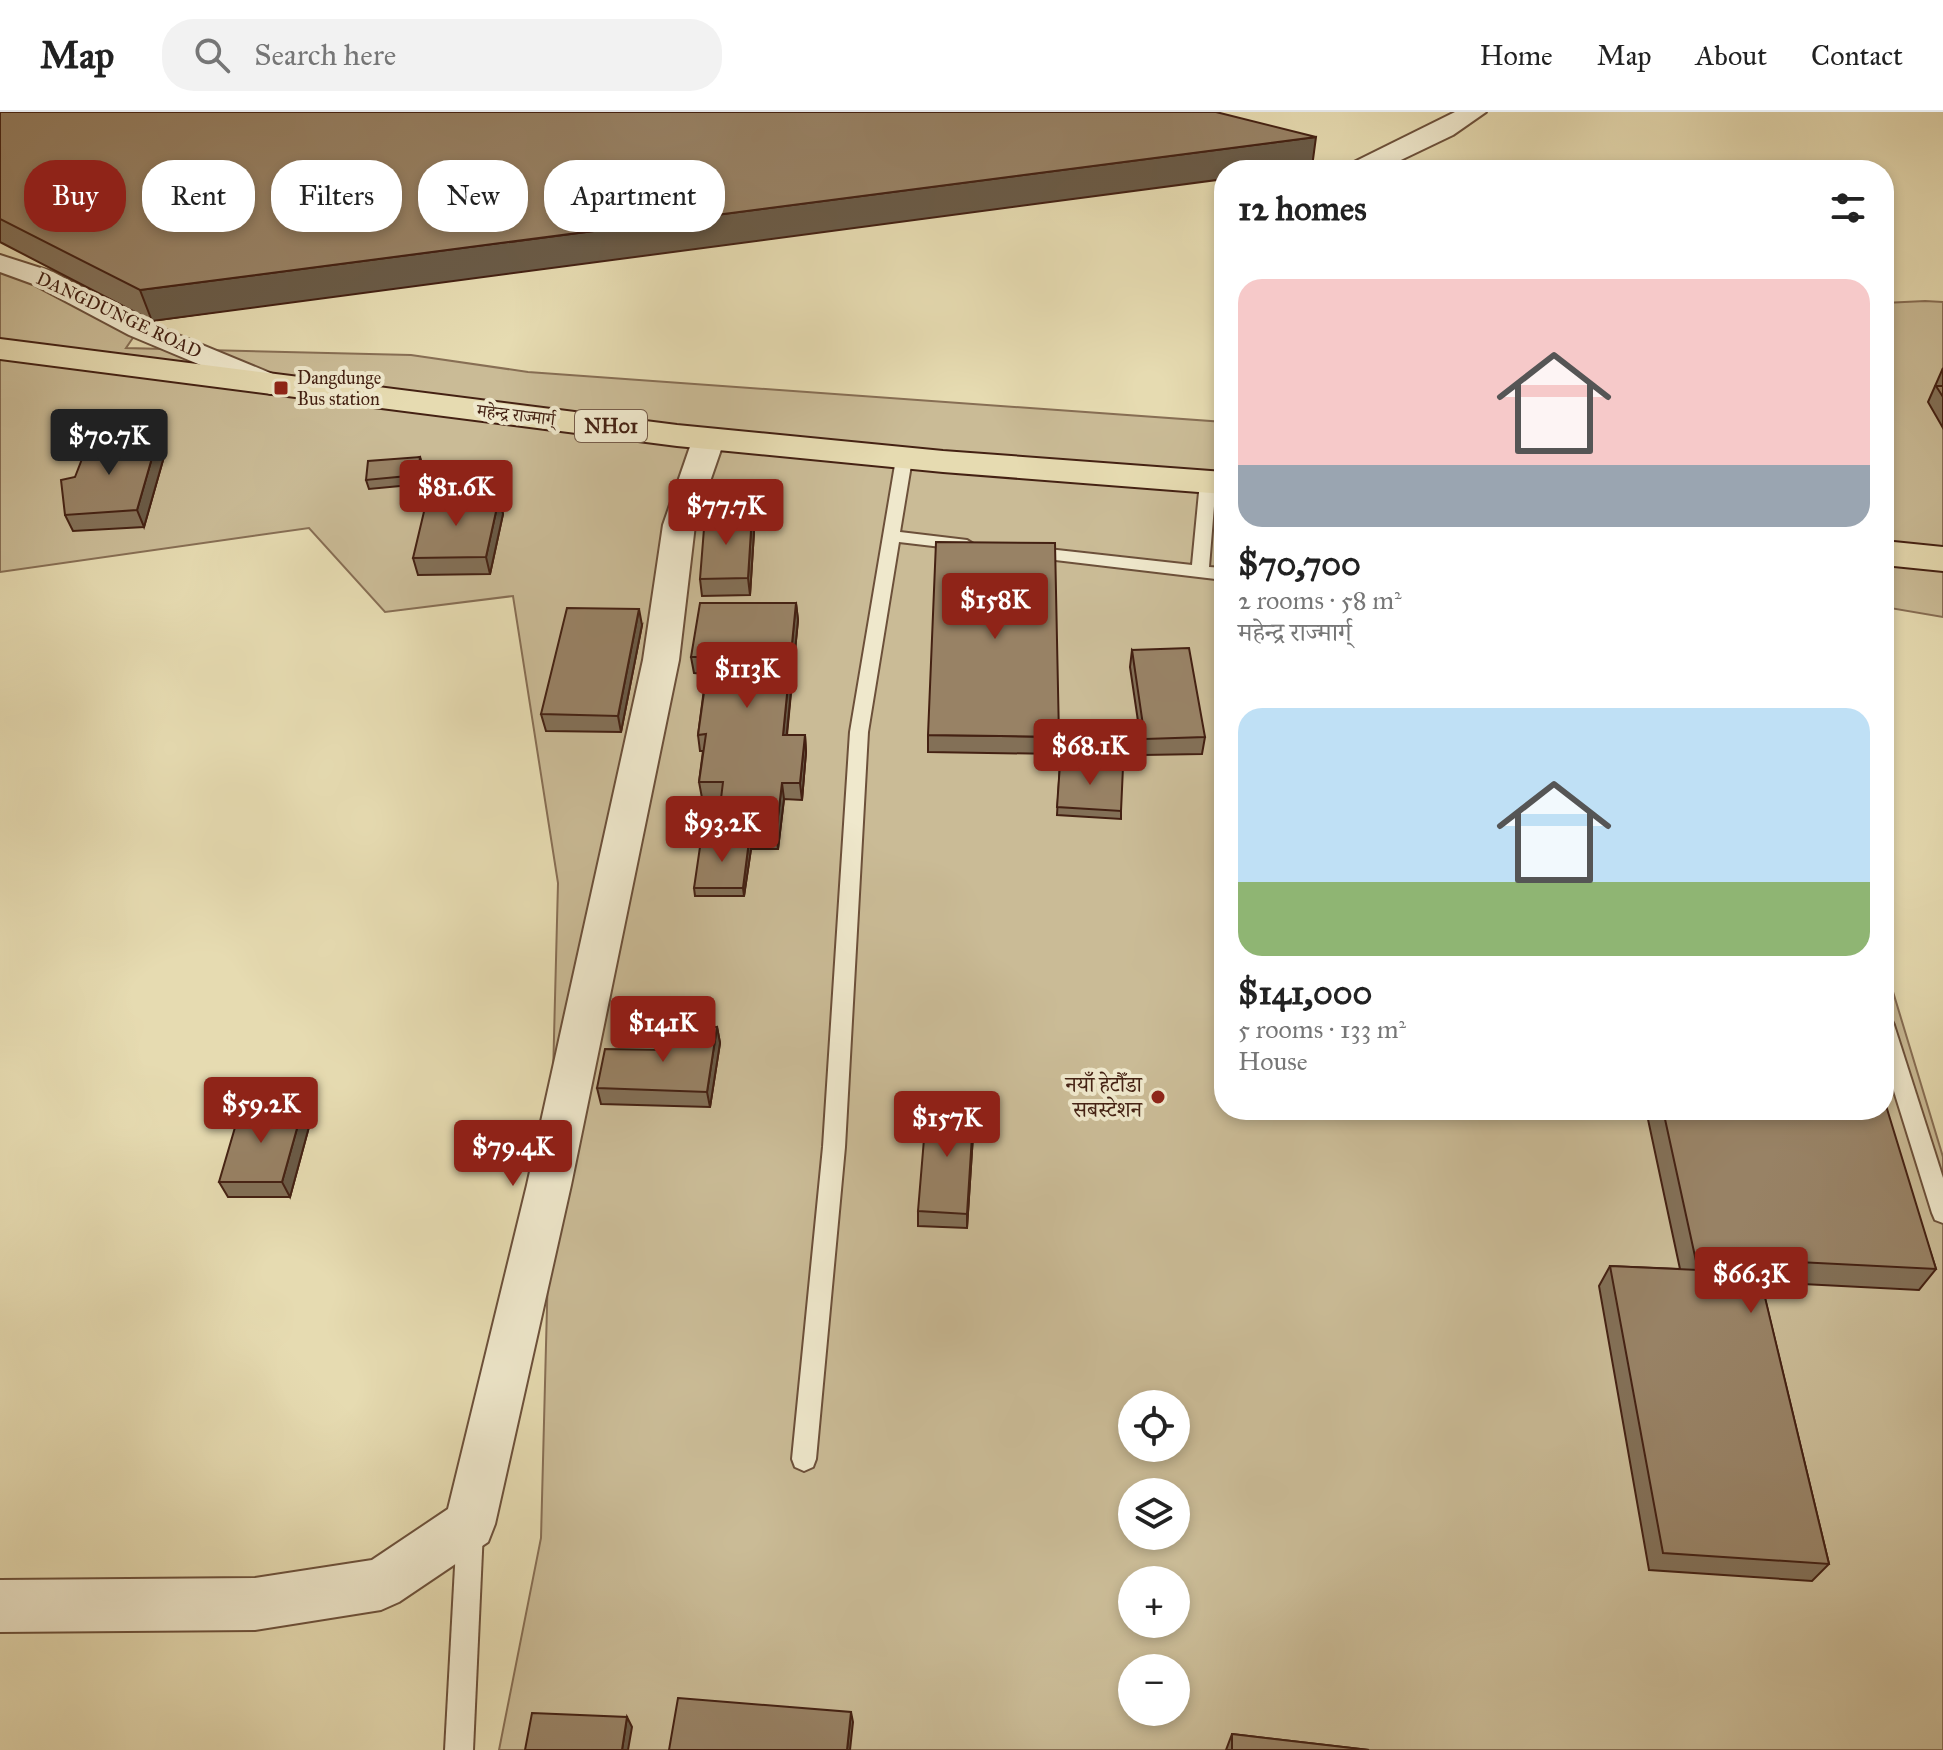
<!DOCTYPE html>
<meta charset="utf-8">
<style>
:root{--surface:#fff;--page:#f2f2f2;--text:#222;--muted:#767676;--line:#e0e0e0;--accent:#8f2418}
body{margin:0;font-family:"IM FELL Great Primer","Noto Serif Devanagari",serif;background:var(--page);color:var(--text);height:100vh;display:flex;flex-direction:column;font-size:30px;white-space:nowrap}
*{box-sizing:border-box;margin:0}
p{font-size:26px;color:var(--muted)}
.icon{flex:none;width:44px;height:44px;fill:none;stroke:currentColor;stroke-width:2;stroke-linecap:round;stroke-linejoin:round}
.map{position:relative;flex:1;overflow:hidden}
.sheet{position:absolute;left:1214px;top:48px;width:680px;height:960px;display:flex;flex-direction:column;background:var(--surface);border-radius:32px;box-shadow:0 4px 12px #0003}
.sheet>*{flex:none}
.guide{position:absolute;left:24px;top:48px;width:760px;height:72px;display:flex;gap:16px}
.controls{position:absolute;left:1118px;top:1278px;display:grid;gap:16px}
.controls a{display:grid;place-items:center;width:72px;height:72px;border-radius:50%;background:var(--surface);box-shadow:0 4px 12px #0003;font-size:40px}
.price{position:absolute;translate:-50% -68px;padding:0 18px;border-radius:8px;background:var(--accent);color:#fff;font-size:26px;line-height:52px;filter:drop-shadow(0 2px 4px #0008)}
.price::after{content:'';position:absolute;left:50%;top:48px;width:24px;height:18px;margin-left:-12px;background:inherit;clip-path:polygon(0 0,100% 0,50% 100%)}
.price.on{background:#222;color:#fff}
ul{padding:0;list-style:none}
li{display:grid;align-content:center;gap:16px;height:424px;padding:0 24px}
li span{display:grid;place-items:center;height:248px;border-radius:24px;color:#555}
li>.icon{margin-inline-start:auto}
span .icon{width:144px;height:144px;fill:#fffc;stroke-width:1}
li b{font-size:34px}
h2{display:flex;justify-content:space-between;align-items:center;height:96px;padding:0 24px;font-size:34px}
.chip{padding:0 28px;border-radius:32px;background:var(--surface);box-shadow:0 4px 12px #0003;font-size:28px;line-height:72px}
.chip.on{background:var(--accent);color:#fff}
header{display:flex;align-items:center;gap:48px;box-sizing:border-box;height:112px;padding:0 40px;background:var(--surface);border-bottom:2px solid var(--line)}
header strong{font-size:38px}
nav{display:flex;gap:44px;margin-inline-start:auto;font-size:28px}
.search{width:560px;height:72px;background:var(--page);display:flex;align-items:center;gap:20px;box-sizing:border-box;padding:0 28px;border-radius:32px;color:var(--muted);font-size:30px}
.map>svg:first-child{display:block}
.green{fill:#cabb96;stroke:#876e54;stroke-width:2;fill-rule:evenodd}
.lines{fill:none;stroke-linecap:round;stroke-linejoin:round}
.lane-casing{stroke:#6c503a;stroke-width:4}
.street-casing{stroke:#6c503a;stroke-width:4}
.highway-casing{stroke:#442113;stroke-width:4}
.lane{fill:#efe8cc;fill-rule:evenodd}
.street{fill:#efe8cc;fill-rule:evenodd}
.highway{fill:#e6dbb1;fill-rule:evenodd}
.wall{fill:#837057;stroke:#442113;stroke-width:2}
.shaded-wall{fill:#6a5b47;stroke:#442113;stroke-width:2}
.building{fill:#988265;stroke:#442113;stroke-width:2}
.poi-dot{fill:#8f2418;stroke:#efe8cc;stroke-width:3}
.labels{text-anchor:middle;stroke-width:8;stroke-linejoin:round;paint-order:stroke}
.far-street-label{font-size:18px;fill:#442113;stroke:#efe8cc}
.far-poi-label{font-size:18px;fill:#442113;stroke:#efe8cc;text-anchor:start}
.shield{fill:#efe8cc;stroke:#775d4a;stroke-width:2}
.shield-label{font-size:20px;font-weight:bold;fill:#442113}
.poi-label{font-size:22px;fill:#442113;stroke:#efe8cc;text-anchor:end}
</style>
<header>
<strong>Map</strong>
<div class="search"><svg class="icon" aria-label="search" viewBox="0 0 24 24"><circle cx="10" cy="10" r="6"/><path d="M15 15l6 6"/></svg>Search here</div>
<nav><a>Home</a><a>Map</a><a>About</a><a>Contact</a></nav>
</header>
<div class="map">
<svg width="1943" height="1638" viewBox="0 0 1943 1638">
<rect width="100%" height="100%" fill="#e6dbb1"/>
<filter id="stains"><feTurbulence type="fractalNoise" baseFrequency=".0025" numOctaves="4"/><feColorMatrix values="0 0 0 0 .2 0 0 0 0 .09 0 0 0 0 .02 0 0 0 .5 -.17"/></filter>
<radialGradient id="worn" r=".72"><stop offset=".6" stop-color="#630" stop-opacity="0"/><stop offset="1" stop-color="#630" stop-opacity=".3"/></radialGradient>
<!-- green -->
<g class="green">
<path d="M0 154 139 217 126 236 411 243 528 260 1224 310V998H1884V850L1943 1045V1638H499L541 1426 558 771 513 484 385 500 309 416 0 460ZM1132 1292H1176V1336H1132ZM1132 1380H1176V1424H1132ZM1132 1468H1176V1512H1132ZM1132 1556H1176V1600H1132Z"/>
<path d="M1925 189 1943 190V505L1884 495V191Z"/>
</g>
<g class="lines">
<defs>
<g id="lane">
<path d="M904 342 912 347 900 420 967 428 975 433 967 438 899 430 868 620 845 1035 816 1347 813 1355 804 1359 795 1355 792 1347 823 1035 850 620 896 347Z"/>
<path d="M1208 365 1216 370 1209 455 1224 456V468L1030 445 1022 440 1030 435 1192 453 1200 370Z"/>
<path d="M1884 905 1891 907 1894 913 1943 1066V1111L1935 1108 1932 1101 1884 947Z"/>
<path d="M470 1406 479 1409 483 1418 473 1638H445L457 1418 461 1409Z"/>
</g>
<g id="street">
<path d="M1455 0H1486L1453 23 1380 58H1346L1350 52Z"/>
<path d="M0 143 53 160 149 211 292 270 296 276 292 282H270L129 223 33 172 0 160Z"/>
<path d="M709 317 720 319 725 326 695 413 679 548 571 1073 495 1412 488 1430 399 1490 381 1498 255 1518 0 1520V1468L255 1466 372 1448 448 1397 527 1073 643 548 663 413 693 326 698 319Z"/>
</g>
<g id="highway">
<path d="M0 227 677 313 943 339 1224 360V382L943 360 677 334 0 247Z"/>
<path d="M1884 429 1943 435V459L1884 453Z"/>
</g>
</defs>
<!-- lane casing -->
<use href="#lane" class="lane-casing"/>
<!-- street casing -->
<use href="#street" class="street-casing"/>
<!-- highway casing -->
<use href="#highway" class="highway-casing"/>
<!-- lane -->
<use href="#lane" class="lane"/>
<!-- street -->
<use href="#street" class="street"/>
<!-- highway -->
<use href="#highway" class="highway"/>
</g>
<!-- wall -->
<g class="wall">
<path d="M0 0 1312 55 1290 58H1224L152 209 0 130Z"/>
<path d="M1943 256V316L1928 290Z"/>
<path d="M158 325 165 341 144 415 73 419 65 403 75 365Z"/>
<path d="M420 345 422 353 421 372 369 377 366 368Z"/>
<path d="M499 386 503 402 490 462 418 463 413 446Z"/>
<path d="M752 403 754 420 750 483 702 484 700 467Z"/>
<path d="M796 491 798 508 787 623H805L806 640 802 688 784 687 778 737H751L744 784H695L694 776 718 728 717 720 721 686H702L699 670 703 639H700L698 623 706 562 694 561 691 545Z"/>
<path d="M642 513 621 620 546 619 541 602Z"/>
<path d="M1132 538 1205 625 1202 642 1143 643 1130 555Z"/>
<path d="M928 623 1059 625 1058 642 928 640Z"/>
<path d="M1060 652 1121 699V707L1057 703Z"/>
<path d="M1223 743H1224V794L1221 759Z"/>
<path d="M717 915 720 931 710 995 601 992 597 976 668 938Z"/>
<path d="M303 995 310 1011 290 1085H228L219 1070Z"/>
<path d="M1646 998H1884L1936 1157 1919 1178 1761 1170 1829 1452 1812 1469 1649 1458 1599 1174 1610 1154 1680 1157Z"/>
<path d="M974 1008 967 1116 918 1114V1099Z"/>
<path d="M1232 1622 1369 1638H1226Z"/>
</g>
<!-- shaded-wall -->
<g class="shaded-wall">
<path d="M1316 25 1312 55 1290 58H1224V67L152 209 140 178Z"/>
<path d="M158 325 165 341 144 415 137 398Z"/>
<path d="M420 345 422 353 421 372 418 363Z"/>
<path d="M499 386 503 402 490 462 486 445Z"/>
<path d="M752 403 754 420 750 483 748 466Z"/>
<path d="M796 491 798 508 785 639 783 623Z"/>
<path d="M639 497 642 513 621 620 618 604Z"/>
<path d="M805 623 806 640 802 688 800 671Z"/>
<path d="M782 671 784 687 778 737 776 721Z"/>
<path d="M749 729 751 737 744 784 743 776Z"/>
<path d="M717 915 720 931 710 995 707 980Z"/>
<path d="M974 993V1008L967 1116V1102Z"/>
<path d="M303 995 310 1011 290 1085 282 1070Z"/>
<path d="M851 1600 853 1610 850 1638H847Z"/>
<path d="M627 1605 632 1615 628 1638H622Z"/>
</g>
<!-- building -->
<g class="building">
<path d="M0 0H1216L1316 25 140 178 0 107Z"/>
<path d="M1936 274H1943V285Z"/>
<path d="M158 325 137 398 65 403 61 368 75 365 89 329Z"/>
<path d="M420 345 418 363 366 368 368 349Z"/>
<path d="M499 386 486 445 413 446 427 387Z"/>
<path d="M752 403 748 466 700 467 705 404Z"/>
<path d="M936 430 1055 431 1059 625 928 623Z"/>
<path d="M700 491H796L783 623H805L800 671H782L776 721 717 720 723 670H699L706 622 698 623 709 545H691Z"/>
<path d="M567 496 639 497 618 604 541 602Z"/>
<path d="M1189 536 1205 625 1145 627 1132 538Z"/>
<path d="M1060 652 1123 655 1121 699 1057 695Z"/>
<path d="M701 728 749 729 743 776H694Z"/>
<path d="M672 914 717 915 707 980 597 976 605 937 668 938Z"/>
<path d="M1884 987 1936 1157 1756 1148 1829 1452 1663 1441 1610 1154 1698 1158 1663 998H1884Z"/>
<path d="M927 991 974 993 967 1102 918 1099Z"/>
<path d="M241 995H303L282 1070H219Z"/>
<path d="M678 1586 851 1600 847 1638H669Z"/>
<path d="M532 1601 627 1605 622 1638H525Z"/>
<path d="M1232 1622 1369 1638H1232Z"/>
</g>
<!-- markers -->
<g class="poi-dot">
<rect x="273" y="268" width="16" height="16" rx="4"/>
<circle cx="1158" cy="985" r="8"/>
</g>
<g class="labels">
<!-- far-street labels -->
<g class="far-street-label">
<text transform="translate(119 203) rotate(25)" y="6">DANGDUNGE ROAD</text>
<text transform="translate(516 303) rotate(7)" y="6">महेन्द्र राज्मार्ग्</text>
</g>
<!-- far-poi labels -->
<g class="far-poi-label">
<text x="297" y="272">Dangdunge<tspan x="297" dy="21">Bus station</tspan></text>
</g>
<!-- shield labels -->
<rect class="shield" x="575" y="298" width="72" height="32" rx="6"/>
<g class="shield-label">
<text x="611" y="321">NH01</text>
</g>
<!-- poi labels -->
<g class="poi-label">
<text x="1142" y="980">नयाँ हेटौँडा<tspan x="1142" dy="25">सबस्टेशन</tspan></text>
</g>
</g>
<rect width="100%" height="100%" filter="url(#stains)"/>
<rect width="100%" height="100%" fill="url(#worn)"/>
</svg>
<div class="controls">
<a><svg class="icon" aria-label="locate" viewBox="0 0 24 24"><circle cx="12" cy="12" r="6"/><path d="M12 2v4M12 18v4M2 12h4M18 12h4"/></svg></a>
<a><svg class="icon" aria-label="layers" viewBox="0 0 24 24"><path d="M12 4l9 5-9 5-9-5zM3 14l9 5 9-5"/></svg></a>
<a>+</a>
<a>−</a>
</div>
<b class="price on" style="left:109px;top:365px">$70.7K</b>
<b class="price" style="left:456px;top:416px">$81.6K</b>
<b class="price" style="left:726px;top:435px">$77.7K</b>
<b class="price" style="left:995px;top:529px">$158K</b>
<b class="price" style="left:747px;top:598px">$113K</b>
<b class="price" style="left:1090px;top:675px">$68.1K</b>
<b class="price" style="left:722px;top:752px">$93.2K</b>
<b class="price" style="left:663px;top:952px">$141K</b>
<b class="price" style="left:261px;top:1033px">$59.2K</b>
<b class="price" style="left:947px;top:1047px">$157K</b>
<b class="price" style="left:513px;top:1076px">$79.4K</b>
<b class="price" style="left:1751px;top:1203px">$66.3K</b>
<div class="guide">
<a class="chip on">Buy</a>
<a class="chip">Rent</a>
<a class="chip">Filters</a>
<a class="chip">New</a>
<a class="chip">Apartment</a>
</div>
<section class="sheet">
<h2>12 homes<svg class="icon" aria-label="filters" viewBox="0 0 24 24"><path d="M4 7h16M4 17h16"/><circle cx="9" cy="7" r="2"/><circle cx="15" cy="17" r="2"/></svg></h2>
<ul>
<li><span style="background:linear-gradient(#f6c9c9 75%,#9aa5b1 0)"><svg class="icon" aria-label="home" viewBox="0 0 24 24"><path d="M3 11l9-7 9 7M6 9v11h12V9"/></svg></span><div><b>$70,700</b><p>2 rooms · 58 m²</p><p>महेन्द्र राज्मार्ग्</p></div></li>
<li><span style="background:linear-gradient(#bfe0f5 70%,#8fb573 0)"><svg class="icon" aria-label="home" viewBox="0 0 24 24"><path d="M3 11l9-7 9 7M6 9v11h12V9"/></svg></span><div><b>$141,000</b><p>5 rooms · 133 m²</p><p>House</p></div></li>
</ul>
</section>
</div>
